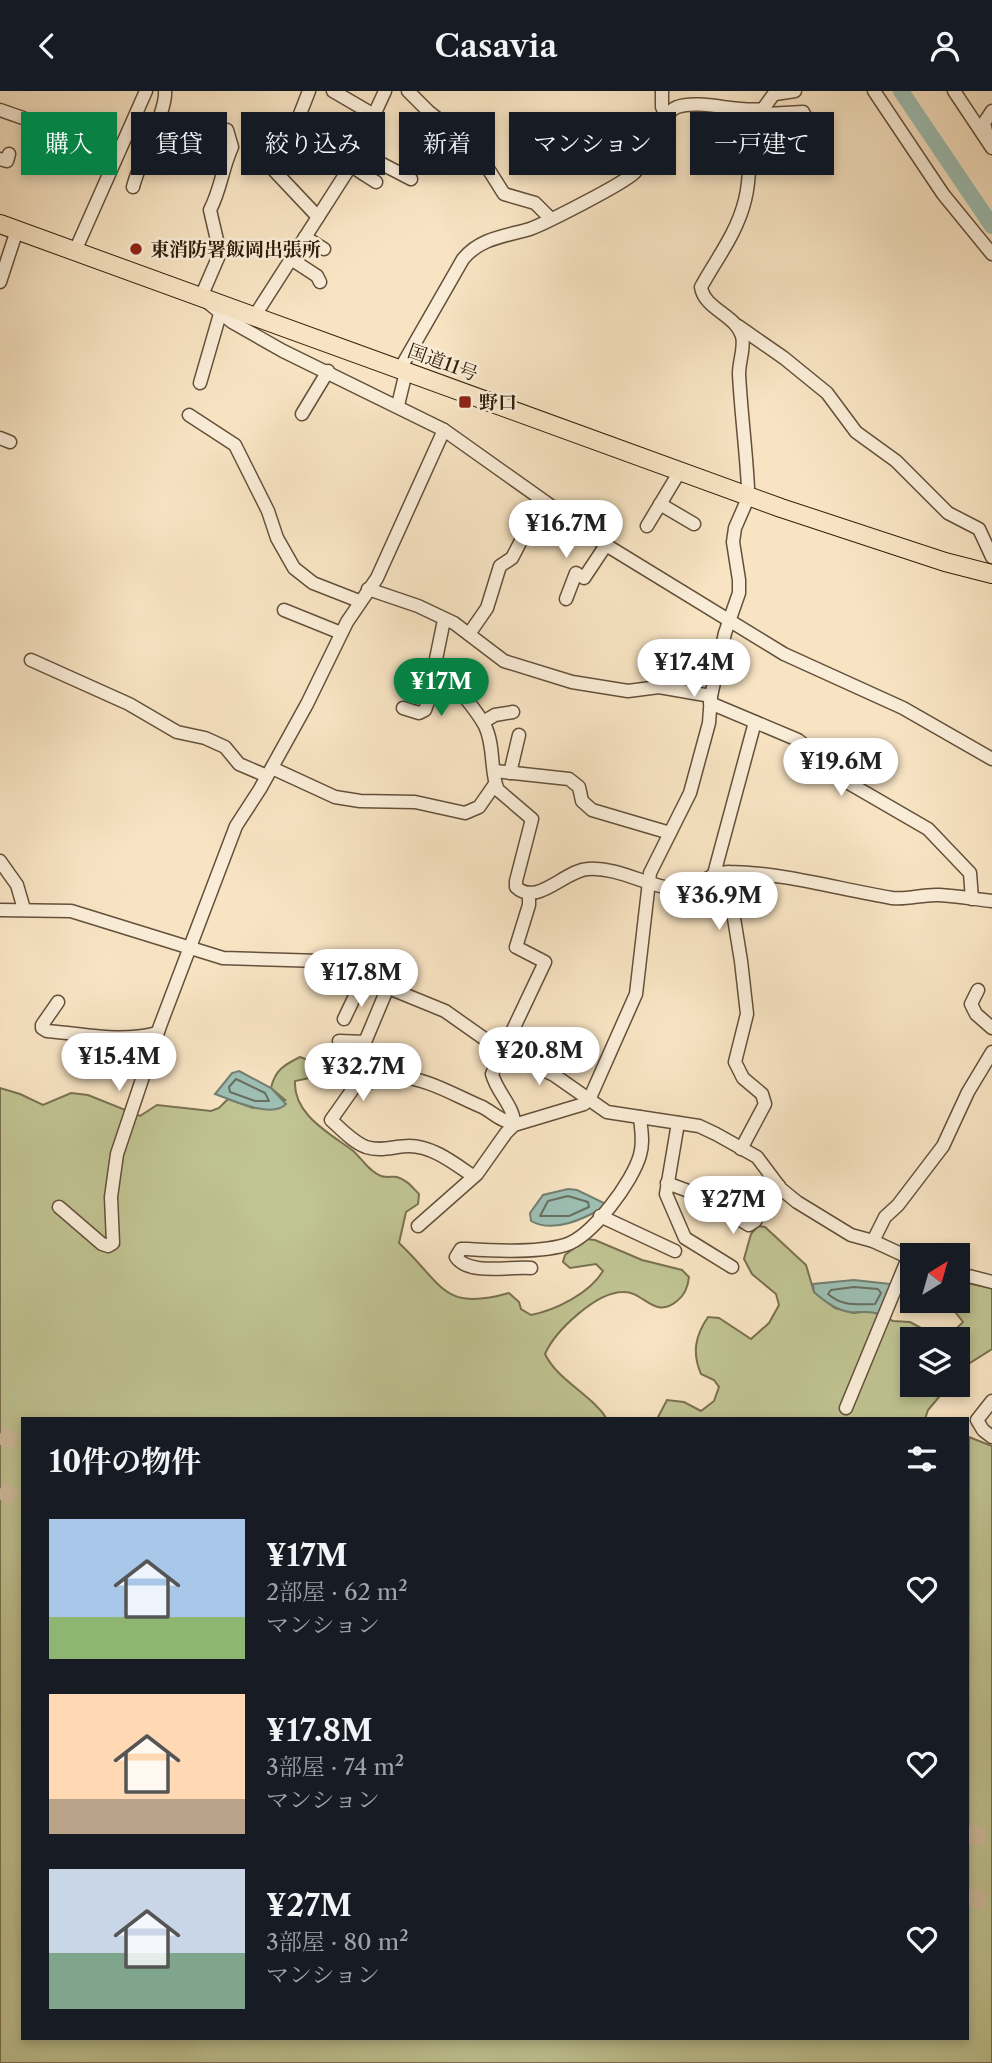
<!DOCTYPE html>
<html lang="ja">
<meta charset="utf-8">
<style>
:root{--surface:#171b24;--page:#242831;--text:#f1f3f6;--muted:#9ea1a6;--accent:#0b8043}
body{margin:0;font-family:"Libre Caslon Text","Noto Serif JP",serif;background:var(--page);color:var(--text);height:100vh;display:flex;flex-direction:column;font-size:26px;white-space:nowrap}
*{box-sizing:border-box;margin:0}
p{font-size:23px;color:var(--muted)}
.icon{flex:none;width:38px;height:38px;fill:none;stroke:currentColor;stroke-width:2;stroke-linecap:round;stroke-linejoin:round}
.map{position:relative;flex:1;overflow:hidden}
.side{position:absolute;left:21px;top:1326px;width:948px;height:623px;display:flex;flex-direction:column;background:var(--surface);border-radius:0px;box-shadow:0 4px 10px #0003}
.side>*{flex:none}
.hud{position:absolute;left:21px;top:21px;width:950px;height:63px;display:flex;gap:14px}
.needle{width:46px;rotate:37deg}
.fabs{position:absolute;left:900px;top:1152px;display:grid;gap:14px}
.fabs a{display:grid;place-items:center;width:70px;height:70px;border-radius:0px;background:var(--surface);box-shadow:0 4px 10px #0003;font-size:35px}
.price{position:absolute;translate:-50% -60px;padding:0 16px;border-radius:24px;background:#fff;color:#222;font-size:23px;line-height:46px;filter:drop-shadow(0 2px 4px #0008)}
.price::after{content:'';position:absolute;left:50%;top:42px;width:21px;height:16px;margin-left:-10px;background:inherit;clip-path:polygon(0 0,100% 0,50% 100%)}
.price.selected{background:var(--accent);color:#fff}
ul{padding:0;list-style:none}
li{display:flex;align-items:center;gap:21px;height:175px;padding:0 28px}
li span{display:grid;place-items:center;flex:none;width:196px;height:140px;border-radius:0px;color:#555}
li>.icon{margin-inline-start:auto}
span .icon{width:84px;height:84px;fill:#fffc;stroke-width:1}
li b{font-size:30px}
h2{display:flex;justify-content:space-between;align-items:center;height:84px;padding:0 28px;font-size:30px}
.tag{padding:0 24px;border-radius:0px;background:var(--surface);box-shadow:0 4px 10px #0003;font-size:24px;line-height:63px}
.tag.selected{background:var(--accent);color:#fff}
header{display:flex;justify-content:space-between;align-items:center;height:91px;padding:0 28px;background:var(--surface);font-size:32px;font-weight:600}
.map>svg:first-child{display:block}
.green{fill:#c0c392;stroke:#797050;stroke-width:2}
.water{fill:#9dbfb4;stroke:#727f71;stroke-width:2}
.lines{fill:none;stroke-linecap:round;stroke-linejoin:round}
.shore{stroke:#686e60;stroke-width:2}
.river{stroke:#9dbfb4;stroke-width:16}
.highway-tunnel{stroke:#d0bc9f;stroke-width:18;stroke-dasharray:18 9;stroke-linecap:butt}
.minor-casing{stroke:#64503a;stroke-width:15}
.highway-casing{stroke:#321e0d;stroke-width:20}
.minor{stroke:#faedd8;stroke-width:12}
.highway{stroke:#f8e4c3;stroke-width:18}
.poi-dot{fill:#8f2418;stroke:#faedd8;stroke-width:2.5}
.labels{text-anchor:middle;stroke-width:5;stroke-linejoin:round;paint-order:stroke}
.poi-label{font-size:19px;font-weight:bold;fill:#321e0d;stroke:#faedd8;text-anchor:start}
.street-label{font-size:19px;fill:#321e0d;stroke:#faedd8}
</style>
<header><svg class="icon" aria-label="back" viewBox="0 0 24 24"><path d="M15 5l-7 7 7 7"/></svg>Casavia<svg class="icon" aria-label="person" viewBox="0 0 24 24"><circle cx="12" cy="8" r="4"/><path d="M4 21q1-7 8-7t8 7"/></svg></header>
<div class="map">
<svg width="992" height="1972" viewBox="0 0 992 1972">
<rect width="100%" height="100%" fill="#f8e4c3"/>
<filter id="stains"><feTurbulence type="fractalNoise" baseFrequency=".00286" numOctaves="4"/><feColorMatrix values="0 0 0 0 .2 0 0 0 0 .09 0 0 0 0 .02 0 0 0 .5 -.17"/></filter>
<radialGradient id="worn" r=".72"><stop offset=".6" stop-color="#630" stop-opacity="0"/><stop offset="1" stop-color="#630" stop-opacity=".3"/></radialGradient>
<!-- green -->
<g class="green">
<path d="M300 966 311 970 318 978 314 986 295 990C293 1023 329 1042 352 1059 362 1067 368 1080 381 1085 386 1087 392 1085 397 1086 407 1089 412 1096 419 1103L418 1113 406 1121 399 1152C443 1193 442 1221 509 1202L519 1211 521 1218 531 1224C556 1219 590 1202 603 1180L596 1173 570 1177 563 1171 565 1164 586 1148 595 1149 642 1169 682 1179 689 1186C688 1196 685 1204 677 1210 654 1229 644 1200 623 1201 596 1201 555 1240 545 1263 558 1290 591 1303 607 1328H23V1948H968L969 1346 992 1355V1972H0V997L20 1003 43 1014 71 1002 88 1004 140 1025 157 1014 211 1020 219 1017 228 1008 253 1017 285 1009 271 997C275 979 284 974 300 966Z"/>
<path d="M758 1135 765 1136 806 1174 814 1201 835 1217 853 1222 871 1220 893 1230 910 1231 936 1245 951 1243 963 1231 952 1217 939 1209H957V1190L992 1197V1258L970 1272 957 1285V1248H912V1293H950L928 1319 925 1328H657L667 1309 684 1311 701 1320 714 1310 719 1296 714 1289 701 1283C692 1262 695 1245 708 1226L719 1227 751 1248 769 1232 779 1214 776 1203 752 1183 744 1168 751 1143Z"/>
</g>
<!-- water -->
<g class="water">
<path d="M239 980 271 997 286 1013C272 1028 232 1009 215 1003L232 982Z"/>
<path d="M568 1098 577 1099 606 1113 605 1116C585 1127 554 1143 531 1130L530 1122 543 1104Z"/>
<path d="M854 1189 891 1193 879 1223C868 1219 861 1222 850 1221 836 1219 825 1211 814 1201L813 1193Z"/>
</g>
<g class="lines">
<!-- shore -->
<g class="shore">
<path d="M236 988 265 1002 269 1010H255L230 1001 229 996Z"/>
<path d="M568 1105 588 1111 589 1116 569 1125H540L548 1110Z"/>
<path d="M854 1196 878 1198 881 1202 875 1213C857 1213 843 1216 828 1203L831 1199Z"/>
</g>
<!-- river -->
<path class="river" d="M901 0 992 135"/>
<!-- highway-tunnel -->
<g class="highway-tunnel">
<path d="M0 1343 23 1357"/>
<path d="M0 1398 23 1413"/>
<path d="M968 1743 992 1748"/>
<path d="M968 1806 992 1811"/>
</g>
<defs>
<g id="minor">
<path d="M309 0 300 23C318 53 347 73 376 91"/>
<path d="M333 0 374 24"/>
<path d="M408 0 429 21 475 57 504 103 535 112 551 128"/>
<path d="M662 0V16L666 23"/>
<path d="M874 0 943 103 992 163"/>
<path d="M954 0 992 57"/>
<path d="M775 3 795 0"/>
<path d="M763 18 767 23 803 21 821 54"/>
<path d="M0 19 23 27"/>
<path d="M227 39 232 56C222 78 221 98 210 119L220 162 201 206 232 231 283 260 444 339 606 454 784 563 903 617 992 668"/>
<path d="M987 44 984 32 992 20"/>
<path d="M252 56 318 126"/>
<path d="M357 60 411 88"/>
<path d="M0 68 7 70 9 63"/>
<path d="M133 96C139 71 167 20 165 0"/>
<path d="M305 146 324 158"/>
<path d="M75 160 146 0"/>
<path d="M291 168 317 185 320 191"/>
<path d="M0 191 17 139"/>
<path d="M254 226 350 76 385 0"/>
<path d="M738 235 784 267 827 302 856 341 896 370 948 422 979 438 992 466"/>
<path d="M400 278 463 168C480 147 506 145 530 138 546 132 623 93 634 82 650 67 659 23 677 16 701 8 737 22 763 18L776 0"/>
<path d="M200 292 220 223"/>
<path d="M398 314 406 281"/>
<path d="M302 323 328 280"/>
<path d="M189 324 235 354 268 420 277 447 294 477 313 492 359 510"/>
<path d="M0 347 10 351"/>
<path d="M660 413 694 433"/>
<path d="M647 435 680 380"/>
<path d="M368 498 418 515 454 532 504 570 572 591 628 600 659 596 711 605"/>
<path d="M566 508 576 482 584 487 606 454"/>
<path d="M284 519 341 542"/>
<path d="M444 529 436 568C449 592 472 610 485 635 495 655 490 683 498 699L532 728 516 790V796C537 816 565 779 588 778 619 776 646 795 675 798 696 800 709 780 730 781 785 782 838 798 892 807 908 809 923 803 939 804 957 805 974 808 992 810"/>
<path d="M469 543 487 517 500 475 512 467 523 446"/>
<path d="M31 569 129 613 177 641 205 647 225 656 239 673 267 685"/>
<path d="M710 612 798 649 815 663 818 670 840 687 928 738 970 782 972 808"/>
<path d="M403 617 419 622 425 619 441 576"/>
<path d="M483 631 495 624 513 621"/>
<path d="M272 677 335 706 360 710 415 711 465 722 479 716 495 693"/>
<path d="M495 680 569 688 579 696 582 710 592 719 670 742"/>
<path d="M510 682 519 644"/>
<path d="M0 770 17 794 24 818"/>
<path d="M0 819 71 820 223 867 321 870 330 873 445 920 499 958 554 984 607 1021 699 1035 716 1043 757 1066 781 1098 797 1111 851 1144 873 1150 912 1168"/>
<path d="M978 899 971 913 976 923 992 937"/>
<path d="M58 911 42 934V937L47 940C86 943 119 952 157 942"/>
<path d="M344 928 364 886"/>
<path d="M339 950 365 951 388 896"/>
<path d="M678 1032 666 1103 685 1147 732 1176"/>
<path d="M514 1034C515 1016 497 1002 492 983L545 871 516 856 529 814V803"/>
<path d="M741 1058 765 1013 762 1003 743 987 735 971 747 923 741 870 732 815 714 790V783L755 631"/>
<path d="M473 1085C455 1073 433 1055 409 1055 395 1055 381 1061 366 1056 353 1051 342 1039 331 1029L355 995C369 992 385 986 398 986 427 987 454 1004 480 1015 492 1020 499 1030 513 1032"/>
<path d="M667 1092 699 1104 749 1134 755 1130 779 1095"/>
<path d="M59 1116 102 1153 108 1155 113 1152 111 1106 117 1063 160 935 236 735 260 698 307 613 347 531 377 487 444 339"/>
<path d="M600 1125 675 1160"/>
<path d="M418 1135 477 1083 506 1042 514 1034 584 1013 589 1009 636 903 650 782 690 702 709 632 711 605 725 542 739 502V489L733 451 735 437 745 414 748 397C746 358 741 321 739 283 739 270 745 256 742 245 736 224 704 218 701 196 717 167 737 142 745 109 753 79 746 48 757 19"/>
<path d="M873 1150 885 1126 898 1114 943 1055 968 1001 992 961"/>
<path d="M531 1177C511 1175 469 1185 456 1166L461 1158H467C495 1160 538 1162 565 1154 592 1146 633 1090 640 1064 644 1051 641 1039 640 1026"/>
<path d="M957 1182 992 1191"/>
<path d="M992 1310 977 1329 983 1339 992 1346"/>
<path d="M846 1317 908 1167"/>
</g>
<path id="highway" d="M0 133 781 417 945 471 992 483"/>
</defs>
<!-- minor casing -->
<use href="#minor" class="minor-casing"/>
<!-- highway casing -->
<use href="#highway" class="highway-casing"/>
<!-- minor -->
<use href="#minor" class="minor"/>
<!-- highway -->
<use href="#highway" class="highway"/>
</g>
<!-- markers -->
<g class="poi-dot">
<circle cx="136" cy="158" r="7"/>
<rect x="458" y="304" width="14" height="14" rx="3.5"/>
</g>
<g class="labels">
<!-- poi labels -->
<g class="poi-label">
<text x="150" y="165">東消防署飯岡出張所</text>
<text x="479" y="318">野口</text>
</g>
<!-- street labels -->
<g class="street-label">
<text transform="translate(443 271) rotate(20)" y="7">国道11号</text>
</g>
</g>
<rect width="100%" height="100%" filter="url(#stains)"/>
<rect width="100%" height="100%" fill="url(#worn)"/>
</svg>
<div class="fabs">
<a><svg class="needle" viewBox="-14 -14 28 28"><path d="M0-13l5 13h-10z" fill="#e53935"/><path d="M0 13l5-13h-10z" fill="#9ea1a6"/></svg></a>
<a><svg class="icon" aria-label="layers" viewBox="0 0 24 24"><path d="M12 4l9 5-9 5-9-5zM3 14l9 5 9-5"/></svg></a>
</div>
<b class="price" style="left:566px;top:469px">¥16.7M</b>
<b class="price" style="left:694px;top:608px">¥17.4M</b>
<b class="price selected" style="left:441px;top:627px">¥17M</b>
<b class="price" style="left:841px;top:707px">¥19.6M</b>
<b class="price" style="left:719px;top:841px">¥36.9M</b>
<b class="price" style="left:361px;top:918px">¥17.8M</b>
<b class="price" style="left:539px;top:996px">¥20.8M</b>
<b class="price" style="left:119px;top:1002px">¥15.4M</b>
<b class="price" style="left:363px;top:1012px">¥32.7M</b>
<b class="price" style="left:733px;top:1145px">¥27M</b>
<div class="hud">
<a class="tag selected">購入</a>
<a class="tag">賃貸</a>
<a class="tag">絞り込み</a>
<a class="tag">新着</a>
<a class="tag">マンション</a>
<a class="tag">一戸建て</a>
</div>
<section class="side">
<h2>10件の物件<svg class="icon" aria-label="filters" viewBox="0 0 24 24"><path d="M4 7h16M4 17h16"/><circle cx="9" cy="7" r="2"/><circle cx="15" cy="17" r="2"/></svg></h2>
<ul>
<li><span style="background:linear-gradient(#a9c7e8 70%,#8fb573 0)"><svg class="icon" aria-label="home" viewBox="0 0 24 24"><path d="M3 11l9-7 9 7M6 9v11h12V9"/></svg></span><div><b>¥17M</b><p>2部屋 · 62 m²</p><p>マンション</p></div><svg class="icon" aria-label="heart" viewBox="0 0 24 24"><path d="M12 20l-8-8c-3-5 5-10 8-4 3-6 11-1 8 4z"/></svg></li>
<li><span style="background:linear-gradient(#ffd9b3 75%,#b9a48a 0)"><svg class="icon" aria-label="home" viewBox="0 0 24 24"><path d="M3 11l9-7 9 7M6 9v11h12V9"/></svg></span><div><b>¥17.8M</b><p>3部屋 · 74 m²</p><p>マンション</p></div><svg class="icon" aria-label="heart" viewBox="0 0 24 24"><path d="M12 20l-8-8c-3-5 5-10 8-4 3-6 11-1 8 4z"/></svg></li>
<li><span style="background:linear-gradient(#c9d6e8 60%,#7fa58c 0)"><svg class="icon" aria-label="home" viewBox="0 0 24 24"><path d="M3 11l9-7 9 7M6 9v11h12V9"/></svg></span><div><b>¥27M</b><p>3部屋 · 80 m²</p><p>マンション</p></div><svg class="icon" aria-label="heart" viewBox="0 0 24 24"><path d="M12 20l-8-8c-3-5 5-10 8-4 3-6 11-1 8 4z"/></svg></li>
</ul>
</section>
</div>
